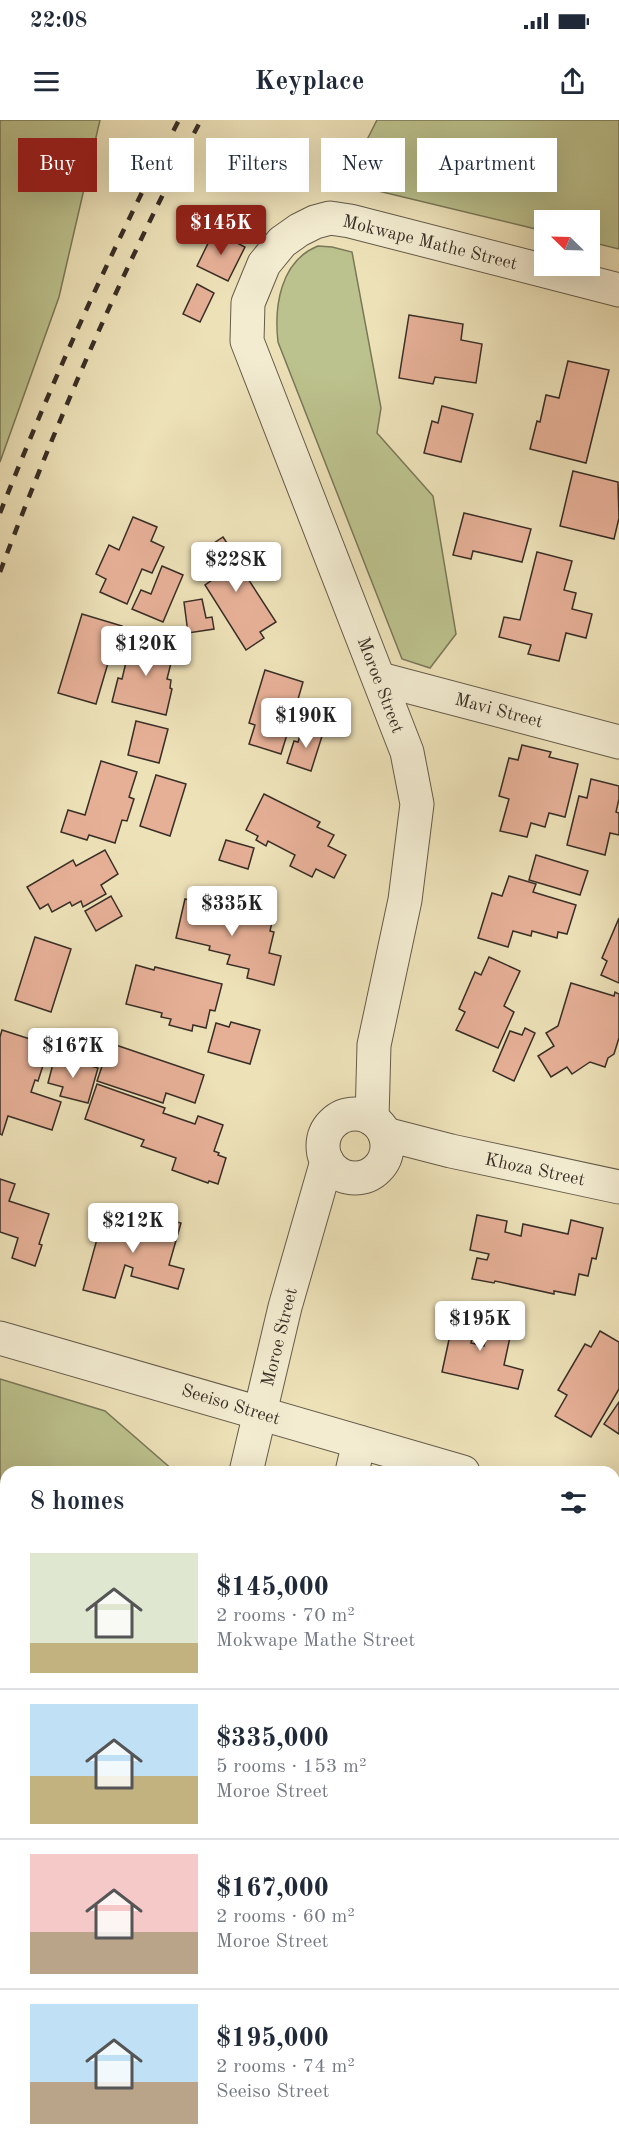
<!DOCTYPE html>
<meta charset="utf-8">
<style>
:root{--surface:#fff;--page:#f6f6f7;--text:#1f2937;--muted:#747a83;--line:#e0e1e3;--accent:#8f2418}
body{margin:0;font-family:"Old Standard TT",serif;background:var(--page);color:var(--text);height:100vh;display:flex;flex-direction:column;font-size:22px;white-space:nowrap}
*{box-sizing:border-box;margin:0}
p{font-size:20px;color:var(--muted)}
.icon{flex:none;width:33px;height:33px;fill:none;stroke:currentColor;stroke-width:2;stroke-linecap:round;stroke-linejoin:round}
.map{position:relative;flex:1;overflow:hidden}
.side{position:absolute;left:0px;top:1346px;width:620px;height:686px;display:flex;flex-direction:column;background:var(--surface);border-radius:18px 18px 0 0;box-shadow:0 6px 24px #0002}
.side>*{flex:none}
.banner{position:absolute;left:18px;top:18px;width:584px;height:54px;display:flex;gap:12px}
.needle{width:39px;rotate:293deg}
.tools{position:absolute;left:534px;top:90px;display:grid;gap:12px}
.tools a{display:grid;place-items:center;width:66px;height:66px;border-radius:0px;background:var(--surface);box-shadow:0 6px 24px #0002;font-size:30px}
.price{position:absolute;translate:-50% -51px;padding:0 14px;border-radius:6px;background:#fff;color:#222;font-size:20px;line-height:39px;filter:drop-shadow(0 2px 3px #0008)}
.price::after{content:'';position:absolute;left:50%;top:36px;width:18px;height:14px;margin-left:-9px;background:inherit;clip-path:polygon(0 0,100% 0,50% 100%)}
.price.current{background:var(--accent);color:#fff}
ul{padding:0;list-style:none}
li{display:flex;align-items:center;gap:18px;height:150px;padding:0 30px}
li+li{border-top:2px solid var(--line)}
li span{display:grid;place-items:center;flex:none;width:168px;height:120px;border-radius:0px;color:#555}
li>.icon{margin-inline-start:auto}
span .icon{width:72px;height:72px;fill:#fffc;stroke-width:1}
li b{font-size:26px}
h2{display:flex;justify-content:space-between;align-items:center;height:72px;padding:0 30px;font-size:26px}
.pill{padding:0 21px;border-radius:0px;background:var(--surface);box-shadow:0 6px 24px #0002;font-size:21px;line-height:54px}
.pill.current{background:var(--accent);color:#fff}
.status{display:flex;justify-content:space-between;align-items:center;height:42px;padding:0 30px;background:var(--surface);direction:ltr}
.status svg{height:16px;fill:currentColor}
header{display:flex;justify-content:space-between;align-items:center;height:78px;padding:0 30px;background:var(--surface);font-size:27px;font-weight:700}
.map>svg:first-child{display:block}
.green{fill:#bcc28d;stroke:#7a785a;stroke-width:1.5}
.building{fill:#e6b097;stroke:#382e26;stroke-width:1.5}
.lines{fill:none;stroke-linecap:round;stroke-linejoin:round}
.minor-casing{stroke:#655b4a;stroke-width:35}
.minor{stroke:#f3ecd1;stroke-width:33}
.rail{stroke:#382e26;stroke-width:4.5;stroke-dasharray:10 10;stroke-linecap:butt}
.labels{text-anchor:middle;stroke-width:6;stroke-linejoin:round;paint-order:stroke}
.street-label{font-size:18px;fill:#382e26;stroke:#f3ecd1}
</style>
<div class="status"><b>22:08</b><svg viewBox="0 0 49 12"><path d="M0 12V9h3v3zM5 12V6h3v6zM10 12V3h3v9zM15 12V0h3v12zM26 1h20v11H26zM47 4h2v5h-2z"/></svg></div>
<header><svg class="icon" aria-label="menu" viewBox="0 0 24 24"><path d="M4 6h16M4 12h16M4 18h16"/></svg>Keyplace<svg class="icon" aria-label="share" viewBox="0 0 24 24"><path d="M12 15V3M7 8l5-5 5 5M5 13v7h14v-7"/></svg></header>
<div class="map">
<svg width="619" height="2030" viewBox="0 0 619 2030">
<rect width="100%" height="100%" fill="#ede1b8"/>
<filter id="stains"><feTurbulence type="fractalNoise" baseFrequency=".00333" numOctaves="4"/><feColorMatrix values="0 0 0 0 .2 0 0 0 0 .09 0 0 0 0 .02 0 0 0 .5 -.17"/></filter>
<radialGradient id="worn" r=".72"><stop offset=".6" stop-color="#630" stop-opacity="0"/><stop offset="1" stop-color="#630" stop-opacity=".3"/></radialGradient>
<!-- green -->
<g class="green">
<path d="M0 0H100L59 177 0 342Z"/>
<path d="M377 0H619V129L590 122V100H544V111L345 63Z"/>
<path d="M318 126 332 127 352 132 381 288 377 313 433 376 456 514 430 548 402 539 278 222C274 187 280 141 318 126Z"/>
<path d="M0 1259 105 1291 174 1351 6 1352V2025H25L24 2030H0Z"/>
</g>
<!-- building -->
<g class="building">
<path d="M261 33 280 42 269 64 251 55Z"/>
<path d="M214 111 245 127 228 161 197 146Z"/>
<path d="M197 164 214 173 200 202 183 194Z"/>
<path d="M409 195 463 204 461 220 482 224 476 263 435 257 433 264 399 258Z"/>
<path d="M568 241 609 250 586 343 530 329 537 301 540 302 546 275 559 278Z"/>
<path d="M442 286 473 294 461 342 424 333 432 301 438 303Z"/>
<path d="M573 351 618 362 619 398 614 419 560 406Z"/>
<path d="M464 393 531 409 522 442 473 431 471 439 453 435Z"/>
<path d="M133 397 157 407 151 421 164 427 152 453 142 449 127 484 100 472 106 459 96 454 109 425 119 430Z"/>
<path d="M223 417 232 431 239 426 250 442 241 448 276 502 260 512 264 518 246 530 205 465 215 458 199 433Z"/>
<path d="M537 432 572 441 564 470 576 473 572 489 592 494 586 518 566 513 559 541 528 534 531 525 499 517 504 497 520 500Z"/>
<path d="M162 446 183 455 163 502 132 489 141 470 151 474Z"/>
<path d="M202 479 206 498 212 497 214 509 188 513 184 482Z"/>
<path d="M82 494 122 506 116 526H113L96 584 58 573Z"/>
<path d="M132 517 175 527 167 559 171 560 170 568 172 569 166 595 112 582 118 558 122 559Z"/>
<path d="M265 550 303 562 296 586 304 589 297 611 289 608 281 634 249 624 255 605 249 603Z"/>
<path d="M136 601 168 609 159 643 128 635Z"/>
<path d="M303 606 323 613 311 651 287 643 294 621 298 622Z"/>
<path d="M522 625 551 632 549 637 578 644 565 697 549 693 545 707 531 703 527 717 500 711 509 679 499 676 509 638 518 640Z"/>
<path d="M101 641 137 652 129 677 134 679 127 701 122 700 115 723 89 715 87 720 61 712 68 690 85 695Z"/>
<path d="M156 655 186 664 170 716 140 706Z"/>
<path d="M591 659 619 666V679L616 692 619 693V715L610 713 605 735 567 725 579 676 587 678Z"/>
<path d="M264 674 320 702 317 707 334 715 328 726 346 735 334 758 316 749 312 757 290 746 295 735 268 721 266 726 256 720 258 716 246 710Z"/>
<path d="M226 720 254 728 248 749 219 740Z"/>
<path d="M105 730 118 754 101 765 106 774 83 787 81 781 72 786 70 782 52 792 48 784 40 789 27 767 73 740 76 746Z"/>
<path d="M536 735 588 751 580 775 529 760Z"/>
<path d="M509 756 536 764 533 772 576 785 567 814 558 812 557 818 532 811 531 816 513 811 508 827 478 818 492 773 502 776Z"/>
<path d="M111 776 122 796 96 811 85 791Z"/>
<path d="M185 779 273 798 270 811 274 812 269 833 281 836 274 865 247 858 249 849 227 844 230 835 209 830 210 826 176 818Z"/>
<path d="M619 798V863L601 855 607 841 602 838Z"/>
<path d="M35 817 71 829 51 892 15 880Z"/>
<path d="M489 837 520 851 504 886 514 892 498 928 456 910 465 892 459 889 475 852 481 855Z"/>
<path d="M136 845 154 850 155 847 222 864 215 891 210 890 206 908 193 905 192 911 169 905 171 899 161 897 162 893 126 884Z"/>
<path d="M571 863 614 876 615 872 619 874V918L614 934 608 938 605 947 590 942 572 954 567 947 551 957 538 936 554 926 546 913 558 906Z"/>
<path d="M231 902 260 910 250 944 208 932 216 903 229 907Z"/>
<path d="M525 908 535 913 514 961 493 951 510 911 522 915Z"/>
<path d="M2 910 33 920 29 931 46 936 38 961 35 960 31 972 61 982 52 1010 8 996 2 1015 0 1014V917Z"/>
<path d="M110 923 204 955 195 983 166 973 163 983 97 961Z"/>
<path d="M55 936 98 948 88 983 60 976 63 967 48 963Z"/>
<path d="M97 964 165 988 163 993 195 1004 198 996 223 1005 214 1031 219 1033 218 1035 226 1038 218 1064 209 1061 208 1063 172 1050 176 1038 141 1026 144 1020 85 999Z"/>
<path d="M0 1059 15 1064 9 1081 49 1094 39 1124 42 1125 35 1146 12 1138 18 1118 0 1112Z"/>
<path d="M105 1090 137 1099 131 1119 140 1121 147 1095 181 1103 169 1145 184 1149 178 1169 131 1156 133 1148 125 1145 115 1178 83 1170Z"/>
<path d="M477 1095 507 1101 505 1112 521 1116 523 1104 568 1114 571 1100 603 1108 596 1139 592 1138 588 1156 579 1154 575 1175 554 1171V1174L495 1161 494 1163 472 1159 477 1138 487 1140 489 1134 470 1130Z"/>
<path d="M456 1187 478 1192 471 1223 484 1226 490 1203 512 1208 504 1245 523 1250 518 1269 442 1252Z"/>
<path d="M600 1211 619 1222V1269L591 1317 555 1296 567 1275 558 1270 585 1224 591 1227Z"/>
<path d="M619 1282V1314L604 1304Z"/>
<path d="M614 1541 619 1545V1557L614 1566Z"/>
<path d="M619 1600V1677L614 1679V1602Z"/>
<path d="M617 1751 619 1768 614 1771V1753Z"/>
<path d="M619 1822V1867L616 1869 618 1876 614 1878V1824Z"/>
<path d="M619 1879V1928L614 1930V1881Z"/>
<path d="M619 1943V1989L614 1974V1946Z"/>
<path d="M619 2008V2030H607L606 2025H614V2010Z"/>
<path d="M143 2025H208L206 2030H141Z"/>
<path d="M302 2025H345L344 2030H324Z"/>
<path d="M496 2025H549L548 2030H504L495 2028Z"/>
</g>
<g class="lines">
<defs>
<g id="minor">
<path d="M380 559 619 622"/>
<circle cx="355" cy="1026" r="32"/>
<path d="M372 999 374 925 405 780 417 684 407 632 247 221 248 183 264 144 282 122 299 110 315 102 330 98 350 101 619 170"/>
<path d="M385 1014 451 1031 619 1067"/>
<path d="M0 1218 463 1352"/>
<path d="M246 1352 285 1187 327 1041"/>
<path d="M352 1352 359 1322"/>
<path d="M614 1418 619 1423"/>
<path d="M568 2025 570 2030"/>
<path d="M86 2030 87 2025"/>
<path d="M395 2030 396 2025"/>
</g>
</defs>
<!-- minor casing -->
<use href="#minor" class="minor-casing"/>
<!-- minor -->
<use href="#minor" class="minor"/>
<!-- rail -->
<g class="rail">
<path d="M0 393C53 259 112 128 179 0"/>
<path d="M0 452C58 298 124 146 201 0"/>
</g>
</g>
<g class="labels">
<!-- street labels -->
<g class="street-label">
<text transform="translate(430 122) rotate(14)" y="6">Mokwape Mathe Street</text>
<text transform="translate(381 565) rotate(69)" y="6">Moroe Street</text>
<text transform="translate(499 590) rotate(15)" y="6">Mavi Street</text>
<text transform="translate(535 1049) rotate(12)" y="6">Khoza Street</text>
<text transform="translate(279 1217) rotate(-76)" y="6">Moroe Street</text>
<text transform="translate(231 1284) rotate(17)" y="6">Seeiso Street</text>
</g>
</g>
<rect width="100%" height="100%" filter="url(#stains)"/>
<rect width="100%" height="100%" fill="url(#worn)"/>
</svg>
<div class="tools">
<a><svg class="needle" viewBox="-14 -14 28 28"><path d="M0-13l5 13h-10z" fill="#e53935"/><path d="M0 13l5-13h-10z" fill="#747a83"/></svg></a>
</div>
<b class="price current" style="left:221px;top:136px">$145K</b>
<b class="price" style="left:236px;top:473px">$228K</b>
<b class="price" style="left:146px;top:557px">$120K</b>
<b class="price" style="left:306px;top:629px">$190K</b>
<b class="price" style="left:232px;top:817px">$335K</b>
<b class="price" style="left:73px;top:959px">$167K</b>
<b class="price" style="left:133px;top:1134px">$212K</b>
<b class="price" style="left:480px;top:1232px">$195K</b>
<div class="banner">
<a class="pill current">Buy</a>
<a class="pill">Rent</a>
<a class="pill">Filters</a>
<a class="pill">New</a>
<a class="pill">Apartment</a>
</div>
<section class="side">
<h2>8 homes<svg class="icon" aria-label="filters" viewBox="0 0 24 24"><path d="M4 7h16M4 17h16"/><circle cx="9" cy="7" r="2"/><circle cx="15" cy="17" r="2"/></svg></h2>
<ul>
<li><span style="background:linear-gradient(#dfe7d0 75%,#c2b280 0)"><svg class="icon" aria-label="home" viewBox="0 0 24 24"><path d="M3 11l9-7 9 7M6 9v11h12V9"/></svg></span><div><b>$145,000</b><p>2 rooms · 70 m²</p><p>Mokwape Mathe Street</p></div></li>
<li><span style="background:linear-gradient(#bfe0f5 60%,#c2b280 0)"><svg class="icon" aria-label="home" viewBox="0 0 24 24"><path d="M3 11l9-7 9 7M6 9v11h12V9"/></svg></span><div><b>$335,000</b><p>5 rooms · 153 m²</p><p>Moroe Street</p></div></li>
<li><span style="background:linear-gradient(#f6c9c9 65%,#b9a48a 0)"><svg class="icon" aria-label="home" viewBox="0 0 24 24"><path d="M3 11l9-7 9 7M6 9v11h12V9"/></svg></span><div><b>$167,000</b><p>2 rooms · 60 m²</p><p>Moroe Street</p></div></li>
<li><span style="background:linear-gradient(#bfe0f5 65%,#b9a48a 0)"><svg class="icon" aria-label="home" viewBox="0 0 24 24"><path d="M3 11l9-7 9 7M6 9v11h12V9"/></svg></span><div><b>$195,000</b><p>2 rooms · 74 m²</p><p>Seeiso Street</p></div></li>
</ul>
</section>
</div>
